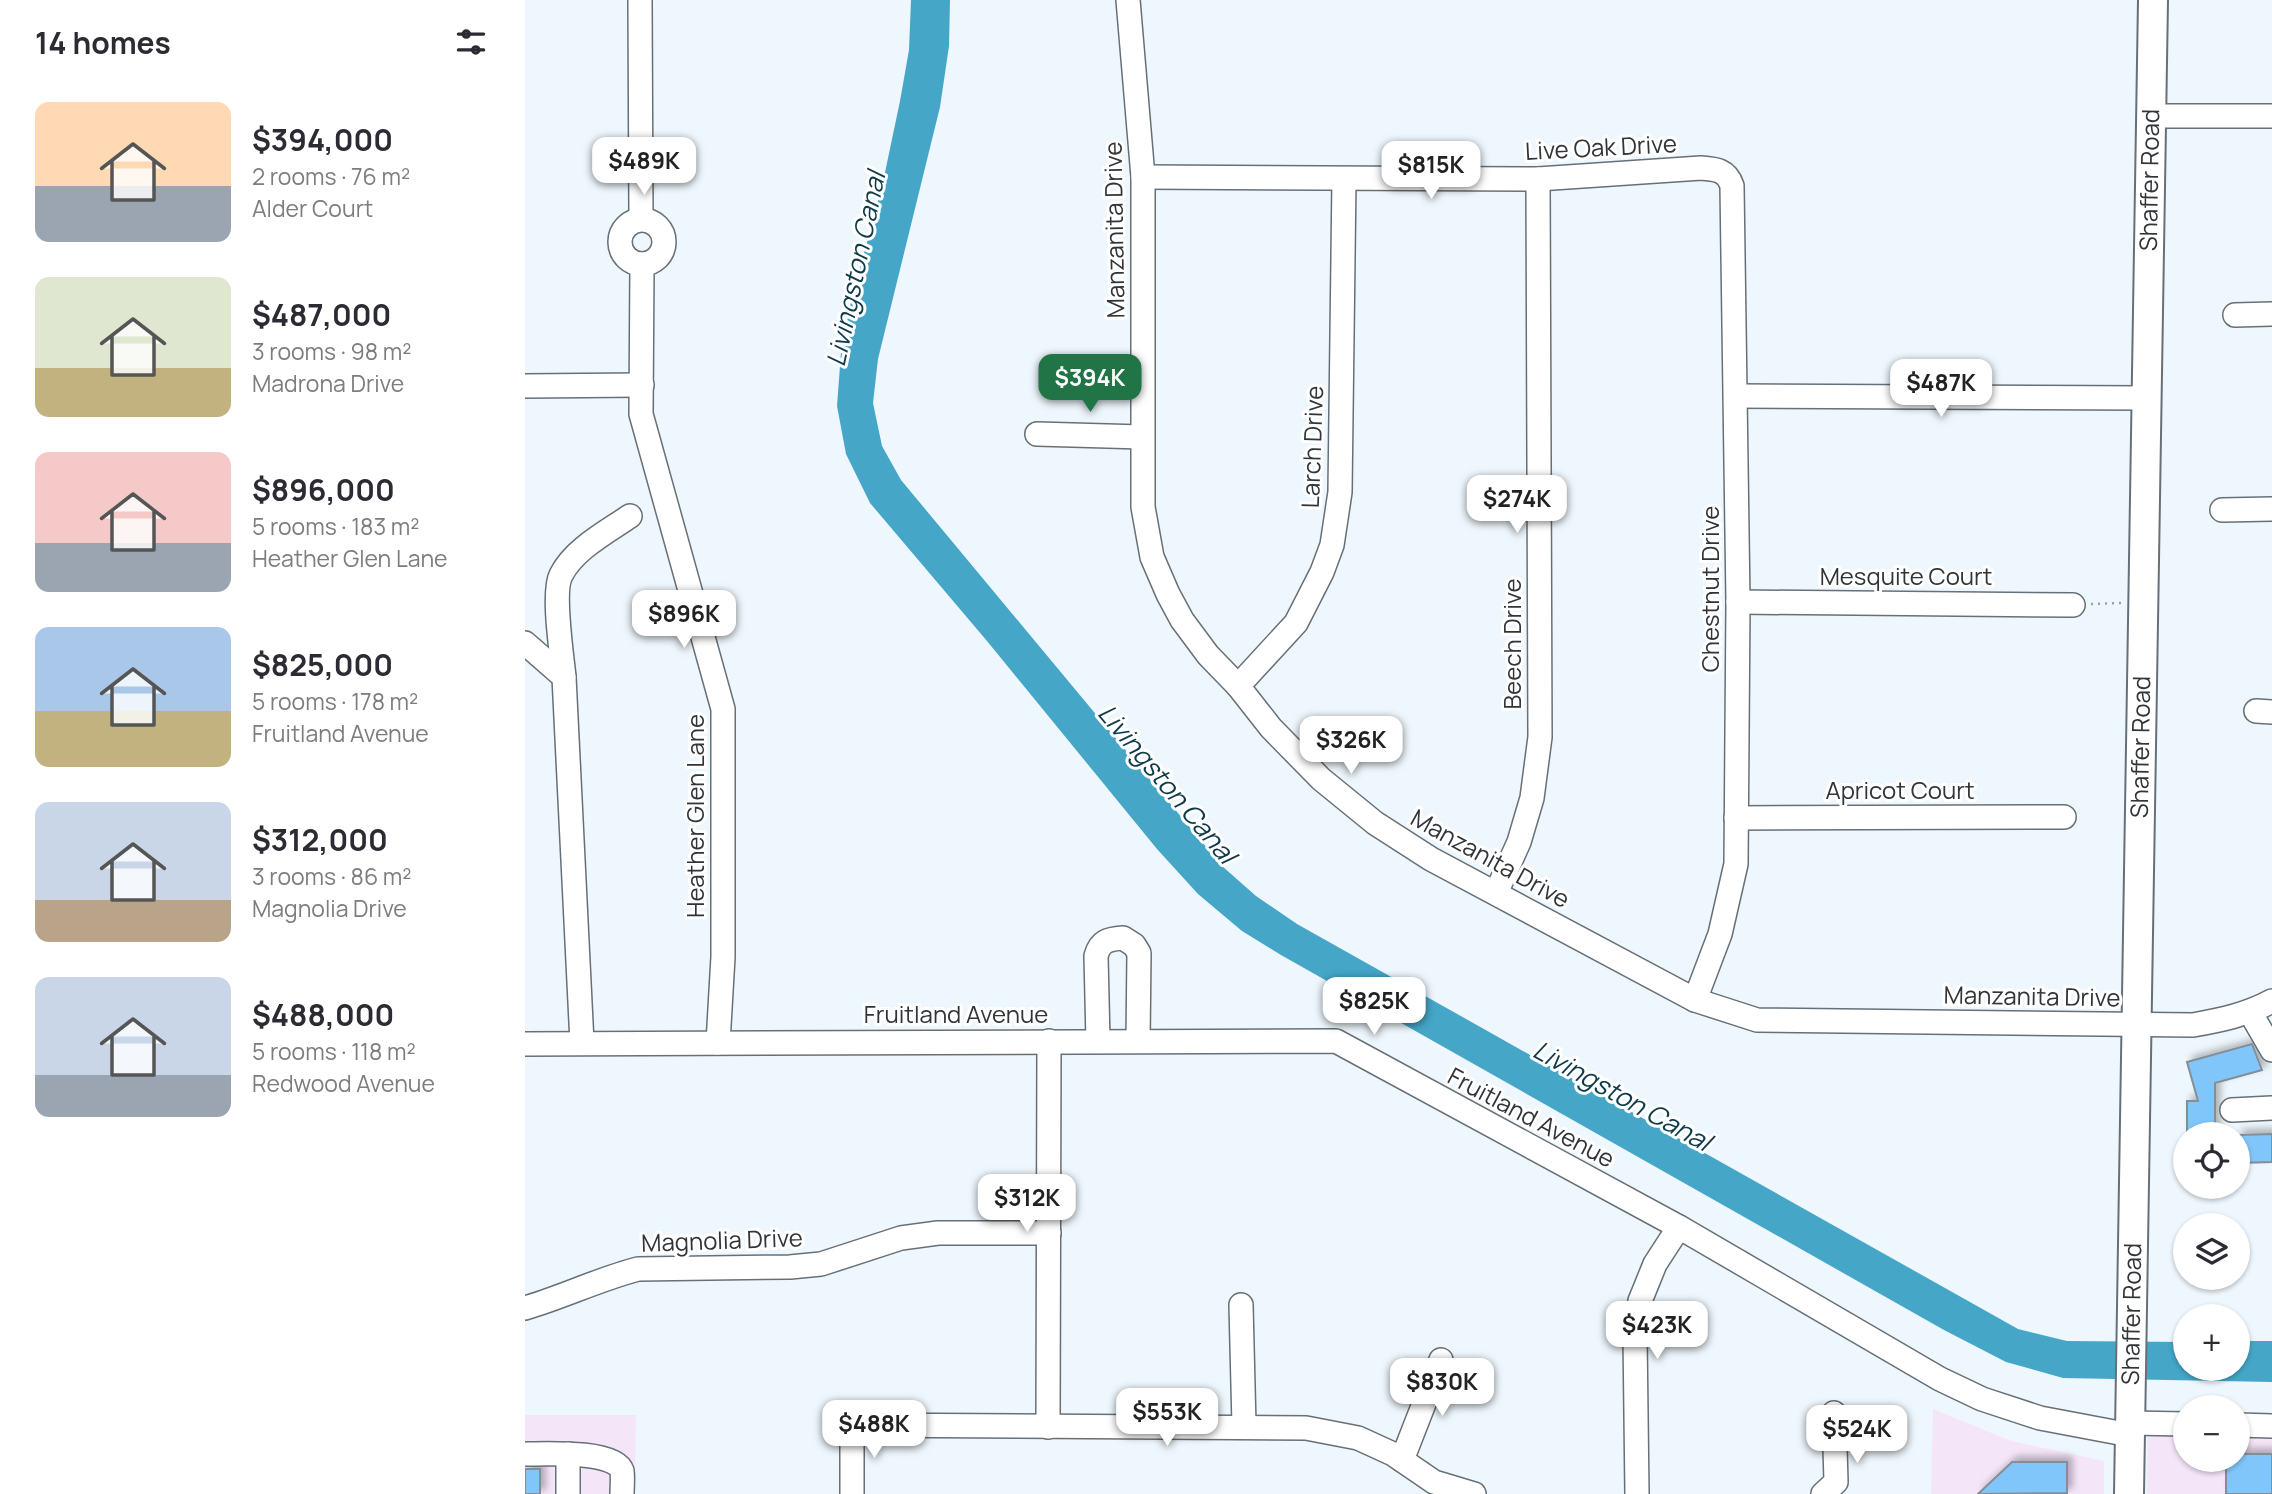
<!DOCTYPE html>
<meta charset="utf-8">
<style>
:root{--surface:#fff;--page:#f7f7f7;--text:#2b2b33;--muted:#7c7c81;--accent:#207446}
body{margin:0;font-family:Manrope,sans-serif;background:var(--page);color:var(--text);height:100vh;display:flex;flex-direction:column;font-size:26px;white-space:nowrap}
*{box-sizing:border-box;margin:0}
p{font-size:23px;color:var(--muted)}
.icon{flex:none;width:38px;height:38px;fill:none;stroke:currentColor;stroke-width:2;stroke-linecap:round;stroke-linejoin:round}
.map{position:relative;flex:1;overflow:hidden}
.sheet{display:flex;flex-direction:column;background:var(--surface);width:525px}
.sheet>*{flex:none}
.controls{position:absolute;left:1648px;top:1122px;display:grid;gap:14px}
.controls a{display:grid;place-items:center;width:77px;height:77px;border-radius:50%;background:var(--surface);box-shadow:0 2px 5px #0004;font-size:35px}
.price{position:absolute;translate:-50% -60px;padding:0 16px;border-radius:14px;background:#fff;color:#222;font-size:23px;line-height:46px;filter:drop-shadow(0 2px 4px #0008)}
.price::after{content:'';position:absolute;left:50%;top:42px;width:21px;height:16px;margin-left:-10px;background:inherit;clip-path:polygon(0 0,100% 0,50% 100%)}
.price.selected{background:var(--accent);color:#fff}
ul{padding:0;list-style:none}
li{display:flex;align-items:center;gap:21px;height:175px;padding:0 35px}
li span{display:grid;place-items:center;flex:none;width:196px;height:140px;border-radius:14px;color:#555}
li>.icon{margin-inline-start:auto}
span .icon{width:84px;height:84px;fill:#fffc;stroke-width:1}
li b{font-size:30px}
h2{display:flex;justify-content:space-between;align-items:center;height:84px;padding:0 35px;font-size:30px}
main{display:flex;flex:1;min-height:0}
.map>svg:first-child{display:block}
.commercial{fill:#f5e5f8}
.water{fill:#45a6c8}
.building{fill:#80c6fa;stroke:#858e96;stroke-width:2;filter:url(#shadow)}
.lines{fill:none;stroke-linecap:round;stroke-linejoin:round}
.minor-casing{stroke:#677077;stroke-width:26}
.major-casing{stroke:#677077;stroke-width:32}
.path{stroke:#9aa1a6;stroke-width:2.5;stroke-dasharray:2 5;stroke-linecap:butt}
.minor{stroke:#fff;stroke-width:23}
.major{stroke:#fff;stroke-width:28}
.labels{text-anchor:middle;stroke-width:6;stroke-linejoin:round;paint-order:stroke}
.street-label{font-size:24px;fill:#313538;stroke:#fff}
.water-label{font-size:26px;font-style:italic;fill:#0e3a49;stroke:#fff}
</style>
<main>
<section class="sheet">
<h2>14 homes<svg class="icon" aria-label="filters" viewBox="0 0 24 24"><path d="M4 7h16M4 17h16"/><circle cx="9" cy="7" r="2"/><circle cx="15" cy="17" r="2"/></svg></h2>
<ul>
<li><span style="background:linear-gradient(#ffd9b3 60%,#9aa5b1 0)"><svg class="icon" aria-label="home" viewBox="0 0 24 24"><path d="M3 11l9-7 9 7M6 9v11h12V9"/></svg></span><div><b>$394,000</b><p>2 rooms · 76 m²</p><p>Alder Court</p></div></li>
<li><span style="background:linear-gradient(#dfe7d0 65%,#c2b280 0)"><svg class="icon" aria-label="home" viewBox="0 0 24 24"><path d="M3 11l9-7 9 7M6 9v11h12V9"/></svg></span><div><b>$487,000</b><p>3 rooms · 98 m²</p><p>Madrona Drive</p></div></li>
<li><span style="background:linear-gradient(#f6c9c9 65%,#9aa5b1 0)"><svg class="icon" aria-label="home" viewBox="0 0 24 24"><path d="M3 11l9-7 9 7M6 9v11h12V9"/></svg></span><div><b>$896,000</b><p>5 rooms · 183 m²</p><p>Heather Glen Lane</p></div></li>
<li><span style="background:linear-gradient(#a9c7e8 60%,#c2b280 0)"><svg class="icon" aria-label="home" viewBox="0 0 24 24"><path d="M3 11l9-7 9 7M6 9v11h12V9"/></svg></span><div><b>$825,000</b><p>5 rooms · 178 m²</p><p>Fruitland Avenue</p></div></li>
<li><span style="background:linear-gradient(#c9d6e8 70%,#b9a48a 0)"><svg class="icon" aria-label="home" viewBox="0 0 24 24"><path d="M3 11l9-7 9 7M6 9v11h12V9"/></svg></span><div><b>$312,000</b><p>3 rooms · 86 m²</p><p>Magnolia Drive</p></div></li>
<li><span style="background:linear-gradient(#c9d6e8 70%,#9aa5b1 0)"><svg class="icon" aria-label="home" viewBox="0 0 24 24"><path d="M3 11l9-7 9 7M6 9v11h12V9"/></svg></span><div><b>$488,000</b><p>5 rooms · 118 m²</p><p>Redwood Avenue</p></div></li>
</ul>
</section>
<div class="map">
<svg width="1747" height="1494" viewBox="0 0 1747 1494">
<defs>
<filter id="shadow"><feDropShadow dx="5" dy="-5" stdDeviation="3.5" flood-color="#0004"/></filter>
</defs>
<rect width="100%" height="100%" fill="#eef7fd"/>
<!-- commercial -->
<g class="commercial">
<path d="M1408 1409 1486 1441 1579 1461V1494H1406Z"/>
<path d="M0 1415H111L110 1494H0Z"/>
<path d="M1623 1416H1661V1460H1713V1418H1747V1494H1622Z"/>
</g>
<!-- water -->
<path class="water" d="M386 0H425L424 46 415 107 353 359 348 403 357 446 376 480 697 866 731 896 772 924 1493 1329 1542 1341 1661 1342V1368H1713V1341H1747V1382L1538 1378 1481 1362 1419 1330 756 955 717 931 673 894 632 849 462 641 345 503 321 454 312 406 316 353 326 302 358 182 375 101 384 50Z"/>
<!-- building -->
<g class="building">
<path d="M1727 1044 1737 1070 1690 1083V1134H1662V1101H1673L1662 1062Z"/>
<path d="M1747 1134V1162L1713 1163V1135Z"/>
<path d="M1713 1454H1747V1494H1701V1460H1713Z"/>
<path d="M1487 1462H1542V1493L1453 1494Z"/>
<rect x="0" y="1469" width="15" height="25"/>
</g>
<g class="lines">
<defs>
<g id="minor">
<path d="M115 0 116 219"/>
<path d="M603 0 618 177V507L627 557 643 594 657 620 683 655 713 686 746 728 796 779 850 823 906 859 1170 1000 1232 1020 1668 1025C1696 1020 1721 1015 1747 1001"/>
<path d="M1626 116H1747"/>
<path d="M618 177 1013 179 1176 168C1191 169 1202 170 1207 186L1213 602 1211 864 1195 934 1170 1000"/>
<circle cx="117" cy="242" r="22"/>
<path d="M117 264 116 414 198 709V957L193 1043"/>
<path d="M1710 315 1747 314"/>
<path d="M0 386 117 385"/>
<path d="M1212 396 1621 398"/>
<path d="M512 434 617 437"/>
<path d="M1697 510 1747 509"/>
<path d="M1213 602 1548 605"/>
<path d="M0 643 39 677 57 1043"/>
<path d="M39 677C37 656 27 592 36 575 49 549 82 532 105 516"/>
<path d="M713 686 771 623 797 572 807 545 815 492 819 179"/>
<path d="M1731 711 1747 712"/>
<path d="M1211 818 1539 817"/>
<path d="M971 893 994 842 1007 798 1015 737 1013 179"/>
<path d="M1725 1012 1747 1050"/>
<path d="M573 1041 571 956C575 941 583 939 598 938L609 945 614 953 613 1041"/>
<path d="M0 1044 811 1041 1154 1227 1415 1379 1457 1399 1515 1418 1605 1435"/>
<path d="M1707 1110 1747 1108"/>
<path d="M716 1305 719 1426"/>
<path d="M0 1308C38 1297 74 1279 113 1269L265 1267 296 1264 376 1238 413 1233H524"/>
<path d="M1605 1423 1661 1424"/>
<path d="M1713 1425 1747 1426"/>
<path d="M523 1427 524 1041"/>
<path d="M0 1454C19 1454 90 1450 97 1471 98 1478 97 1487 97 1494"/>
<path d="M877 1460 916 1360"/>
<path d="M43 1494V1454"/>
<path d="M327 1494V1425L781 1428 833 1438 868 1454 909 1482 949 1494"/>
<path d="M1112 1494 1110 1335 1115 1301 1130 1264 1154 1227"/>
<path d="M1298 1494 1311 1482 1309 1413"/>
</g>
<path id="major" d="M1604 1494 1628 0"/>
</defs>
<!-- minor casing -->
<use href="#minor" class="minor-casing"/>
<!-- major casing -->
<use href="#major" class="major-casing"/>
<!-- path -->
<path class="path" d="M1566 604 1597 603"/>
<!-- minor -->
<use href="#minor" class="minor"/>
<!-- major -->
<use href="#major" class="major"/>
</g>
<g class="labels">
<!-- street labels -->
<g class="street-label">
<text transform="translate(1076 148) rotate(-3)" y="8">Live Oak Drive</text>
<text transform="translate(1625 180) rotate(-89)" y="8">Shaffer Road</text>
<text transform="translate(590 230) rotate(-91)" y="8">Manzanita Drive</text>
<text transform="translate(788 447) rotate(-88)" y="8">Larch Drive</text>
<text x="1381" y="585">Mesquite Court</text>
<text transform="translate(1186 589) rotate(-90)" y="8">Chestnut Drive</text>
<text transform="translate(988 644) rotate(-90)" y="8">Beech Drive</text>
<text transform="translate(1616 747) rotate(-89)" y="8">Shaffer Road</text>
<text x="1375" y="799">Apricot Court</text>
<text transform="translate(171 816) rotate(-90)" y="8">Heather Glen Lane</text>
<text transform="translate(965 859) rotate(29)" y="8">Manzanita Drive</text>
<text transform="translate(1507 997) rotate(1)" y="8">Manzanita Drive</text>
<text x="431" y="1023">Fruitland Avenue</text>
<text transform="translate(1006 1118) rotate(28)" y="8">Fruitland Avenue</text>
<text transform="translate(197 1241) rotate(-2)" y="8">Magnolia Drive</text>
<text transform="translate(1607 1314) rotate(-89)" y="8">Shaffer Road</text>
</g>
<!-- water labels -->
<g class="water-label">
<text transform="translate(331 269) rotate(-78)" y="9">Livingston Canal</text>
<text transform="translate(642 784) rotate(50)" y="9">Livingston Canal</text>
<text transform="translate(1097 1096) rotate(29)" y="9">Livingston Canal</text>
</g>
</g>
</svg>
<div class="controls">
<a><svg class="icon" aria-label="locate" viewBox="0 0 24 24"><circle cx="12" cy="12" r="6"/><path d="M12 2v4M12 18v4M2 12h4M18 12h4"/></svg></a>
<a><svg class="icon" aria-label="layers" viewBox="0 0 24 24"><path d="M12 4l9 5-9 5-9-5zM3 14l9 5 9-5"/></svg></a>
<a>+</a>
<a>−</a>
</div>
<b class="price" style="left:119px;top:197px">$489K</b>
<b class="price" style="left:906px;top:201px">$815K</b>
<b class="price selected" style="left:565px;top:414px">$394K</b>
<b class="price" style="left:1416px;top:419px">$487K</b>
<b class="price" style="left:992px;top:535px">$274K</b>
<b class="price" style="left:159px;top:650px">$896K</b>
<b class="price" style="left:826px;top:776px">$326K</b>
<b class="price" style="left:849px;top:1037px">$825K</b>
<b class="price" style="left:502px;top:1234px">$312K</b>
<b class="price" style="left:1132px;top:1361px">$423K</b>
<b class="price" style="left:917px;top:1418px">$830K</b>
<b class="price" style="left:642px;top:1448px">$553K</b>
<b class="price" style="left:349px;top:1460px">$488K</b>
<b class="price" style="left:1332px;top:1465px">$524K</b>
</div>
</main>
